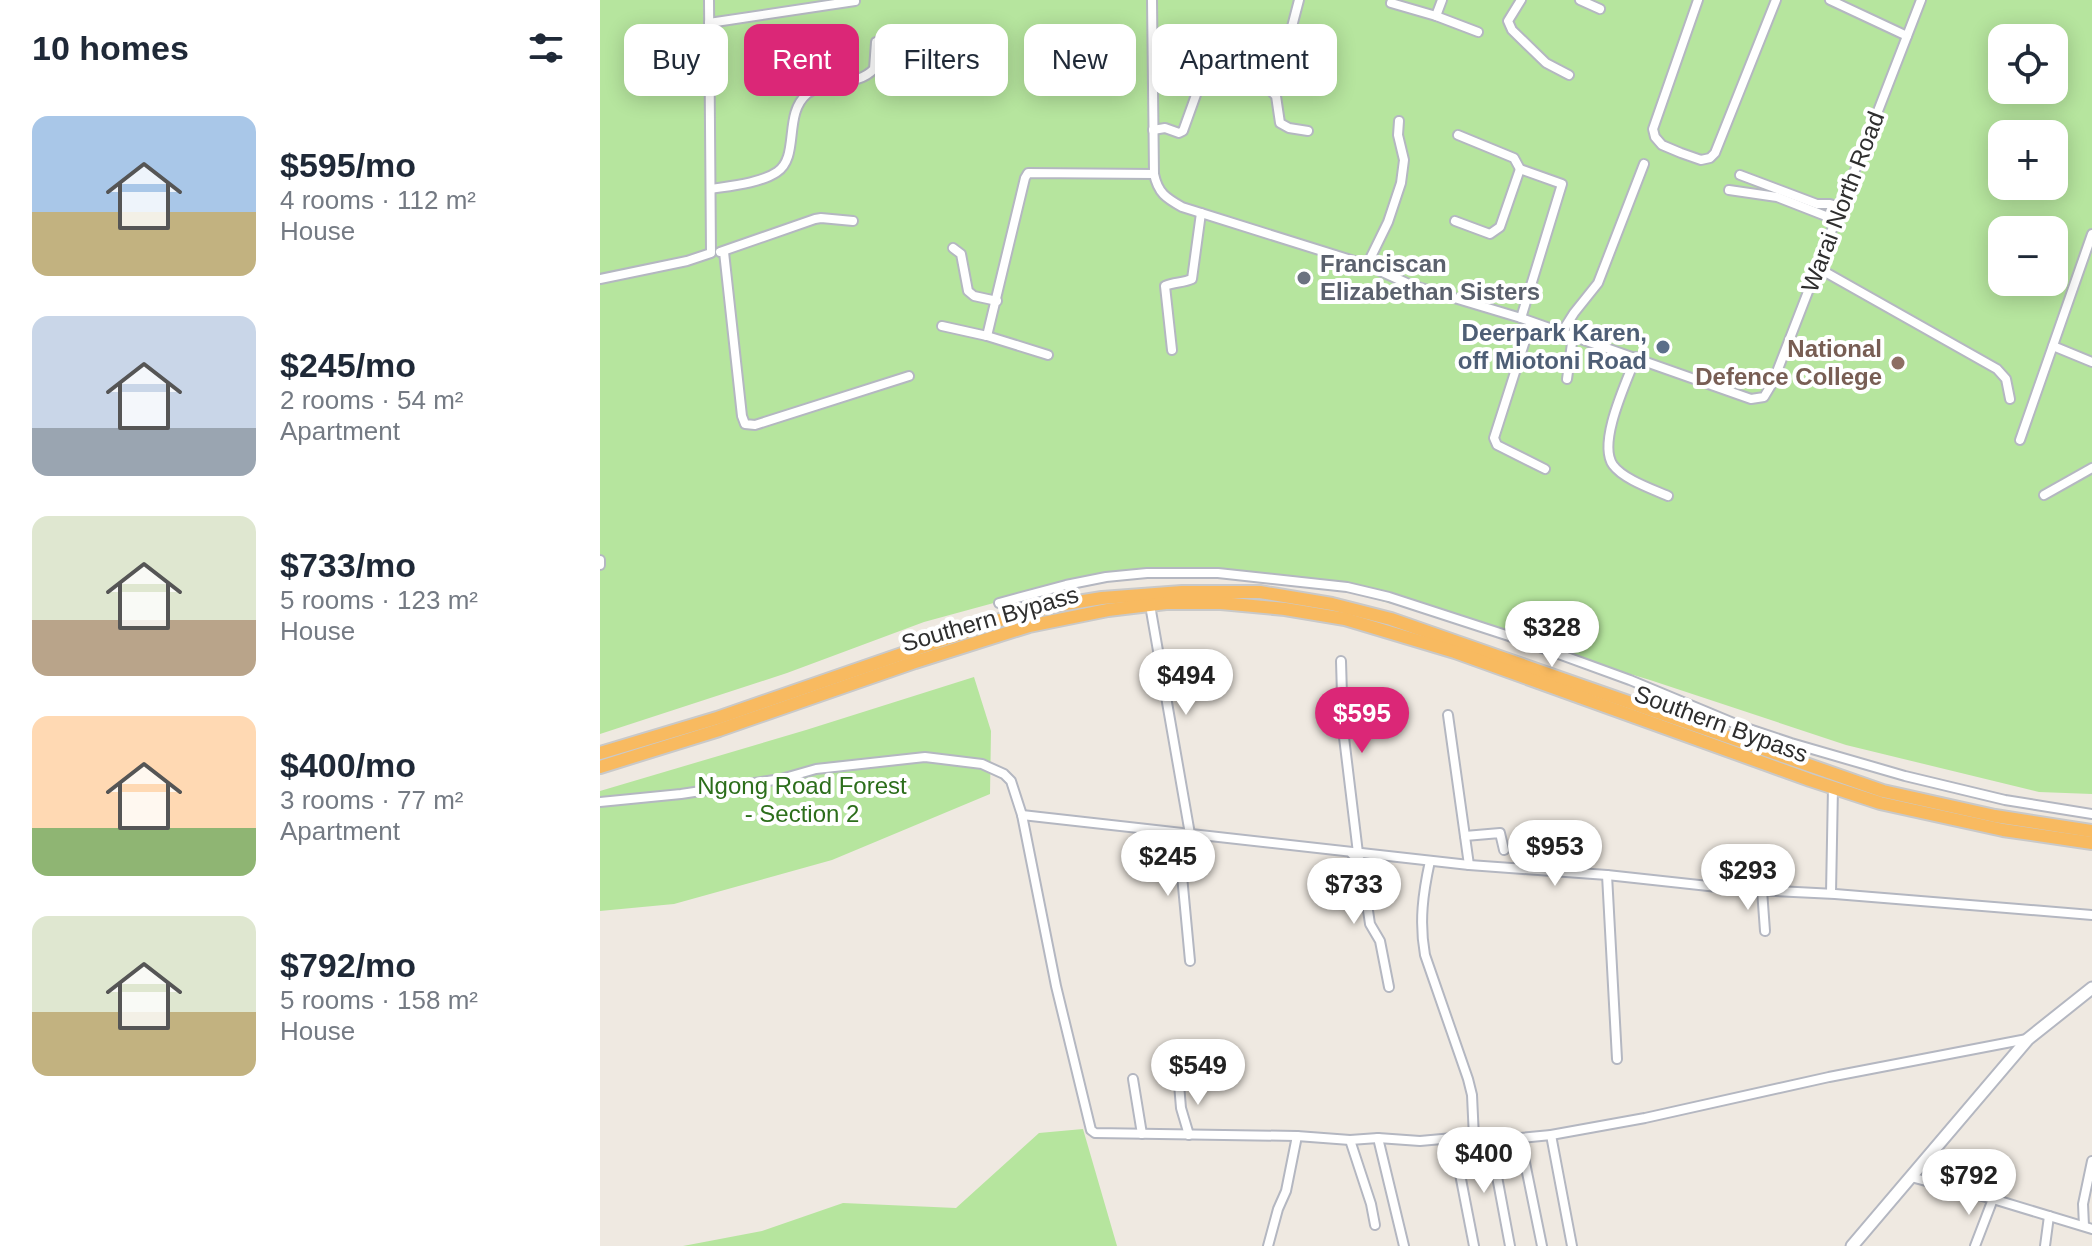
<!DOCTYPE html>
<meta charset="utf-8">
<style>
:root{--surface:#fff;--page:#f2f2f3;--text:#1f2937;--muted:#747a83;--accent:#db2777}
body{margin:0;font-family:Helvetica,sans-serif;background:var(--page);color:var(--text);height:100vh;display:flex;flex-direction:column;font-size:30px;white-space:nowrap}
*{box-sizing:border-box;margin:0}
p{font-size:26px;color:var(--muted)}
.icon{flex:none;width:44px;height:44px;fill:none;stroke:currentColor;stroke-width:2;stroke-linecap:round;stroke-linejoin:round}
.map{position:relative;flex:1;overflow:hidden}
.sheet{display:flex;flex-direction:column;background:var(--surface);width:600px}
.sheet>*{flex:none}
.top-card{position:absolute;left:24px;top:24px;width:760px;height:72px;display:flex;gap:16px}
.fabs{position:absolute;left:1388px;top:24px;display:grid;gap:16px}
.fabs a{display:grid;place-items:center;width:80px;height:80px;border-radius:16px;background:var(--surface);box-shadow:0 4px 20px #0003;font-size:40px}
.price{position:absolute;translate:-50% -68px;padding:0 18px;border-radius:28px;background:#fff;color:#222;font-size:26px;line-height:52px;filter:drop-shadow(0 2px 4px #0008)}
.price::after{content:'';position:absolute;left:50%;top:48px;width:24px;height:18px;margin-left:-12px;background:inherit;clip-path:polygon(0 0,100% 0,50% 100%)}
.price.selected{background:var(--accent);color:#fff}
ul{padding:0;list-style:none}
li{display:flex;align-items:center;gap:24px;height:200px;padding:0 32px}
li span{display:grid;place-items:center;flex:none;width:224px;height:160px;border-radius:16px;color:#555}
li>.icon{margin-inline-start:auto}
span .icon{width:96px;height:96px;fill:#fffc;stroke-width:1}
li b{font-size:34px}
h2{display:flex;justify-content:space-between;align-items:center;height:96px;padding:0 32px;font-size:34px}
.pill{padding:0 28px;border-radius:16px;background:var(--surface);box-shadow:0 4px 20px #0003;font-size:28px;line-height:72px}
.pill.selected{background:var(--accent);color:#fff}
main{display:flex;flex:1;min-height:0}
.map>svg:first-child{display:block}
.green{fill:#b6e59e;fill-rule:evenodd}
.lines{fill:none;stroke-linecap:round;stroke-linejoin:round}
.minor-casing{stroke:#b4b7c1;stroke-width:12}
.secondary-casing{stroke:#b4b7c1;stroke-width:15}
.trunk-casing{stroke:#c9c9c9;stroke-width:16}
.minor{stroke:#fff;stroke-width:8}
.secondary{stroke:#fff;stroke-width:11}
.trunk{stroke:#f8ba60;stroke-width:12}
.worship-dot{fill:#6b7280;stroke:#fff;stroke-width:3}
.service-dot{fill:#5c6f8a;stroke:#fff;stroke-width:3}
.education-dot{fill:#8d6e63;stroke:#fff;stroke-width:3}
.labels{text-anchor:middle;stroke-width:8;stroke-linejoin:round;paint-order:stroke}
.street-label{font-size:24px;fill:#2e2e2e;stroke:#fff}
.worship-label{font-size:24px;font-weight:bold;fill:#5b616d;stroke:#fff;text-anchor:start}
.service-label{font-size:24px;font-weight:bold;fill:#4e5e75;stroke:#fff;text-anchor:end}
.education-label{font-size:24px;font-weight:bold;fill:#785e54;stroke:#fff;text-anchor:end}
.park-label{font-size:24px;fill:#2c6e1b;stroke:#fff}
</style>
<main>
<section class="sheet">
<h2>10 homes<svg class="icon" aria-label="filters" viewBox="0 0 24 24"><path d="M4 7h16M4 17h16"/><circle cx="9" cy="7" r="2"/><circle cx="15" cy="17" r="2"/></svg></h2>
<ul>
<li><span style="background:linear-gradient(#a9c7e8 60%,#c2b280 0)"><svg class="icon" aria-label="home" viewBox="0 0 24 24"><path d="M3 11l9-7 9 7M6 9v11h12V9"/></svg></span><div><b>$595/mo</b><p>4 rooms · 112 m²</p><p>House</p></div></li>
<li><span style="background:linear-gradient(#c9d6e8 70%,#9aa5b1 0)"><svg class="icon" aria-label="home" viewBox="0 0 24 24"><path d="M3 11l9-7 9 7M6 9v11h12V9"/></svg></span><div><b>$245/mo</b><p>2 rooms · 54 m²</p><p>Apartment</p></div></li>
<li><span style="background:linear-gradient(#dfe7d0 65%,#b9a48a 0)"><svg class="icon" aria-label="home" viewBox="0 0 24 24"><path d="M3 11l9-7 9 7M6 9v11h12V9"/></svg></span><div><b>$733/mo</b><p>5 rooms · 123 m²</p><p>House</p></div></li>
<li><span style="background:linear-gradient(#ffd9b3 70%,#8fb573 0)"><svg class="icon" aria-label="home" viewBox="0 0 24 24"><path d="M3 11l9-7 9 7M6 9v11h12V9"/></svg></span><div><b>$400/mo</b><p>3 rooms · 77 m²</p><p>Apartment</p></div></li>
<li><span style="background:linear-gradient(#dfe7d0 60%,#c2b280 0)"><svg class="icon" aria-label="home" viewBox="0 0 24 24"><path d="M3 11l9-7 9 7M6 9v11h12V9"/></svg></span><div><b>$792/mo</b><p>5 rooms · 158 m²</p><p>House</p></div></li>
</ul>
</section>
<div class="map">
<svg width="1492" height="1246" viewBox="0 0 1492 1246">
<rect width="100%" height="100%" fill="#efe9e1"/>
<!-- green -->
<g class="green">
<path d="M0 0H1492V794L1439 792 1246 745 1050 680 877 628 715 582 620 570 521 575 401 601 324 622 187 673 0 734ZM1402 38H1454V90H1402ZM1402 134H1454V186H1402ZM1402 230H1454V282H1402Z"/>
<path d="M374 677 391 731 390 794 232 860 74 904 0 911V791L206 730Z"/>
<path d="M483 1129 517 1246H83L162 1231 243 1203 356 1208 439 1133Z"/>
</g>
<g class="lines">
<defs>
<g id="minor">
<path d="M552 0 554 174C558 193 566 198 582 207L767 265 811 285 921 318 1151 399 1164 397 1173 382 1321 0"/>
<path d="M921 0 908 21 912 30 946 63 969 75"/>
<path d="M980 0 1000 9"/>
<path d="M1098 0 1053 129 1055 137 1062 145 1081 153 1101 160 1110 158 1115 153 1176 0"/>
<path d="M1230 0 1307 36"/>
<path d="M791 3 836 16 878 32"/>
<path d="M836 16 842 0"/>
<path d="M109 23 255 1"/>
<path d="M553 68 606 67 667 87 676 96 680 123 689 128 708 131"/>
<path d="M667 87 683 61 699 0"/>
<path d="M553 130 565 128 579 133 583 131 606 67"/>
<path d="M858 135 914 158 920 169 962 184 921 318"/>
<path d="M1140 175 1217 204H1230L1241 207"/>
<path d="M111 189C130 186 161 183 177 172 200 157 183 114 207 94 227 77 256 88 274 69L276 42 286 38 305 35"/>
<path d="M1129 190 1177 197 1236 220"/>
<path d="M855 221 890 234 900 227 920 169"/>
<path d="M353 248 361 254 368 291 374 296 397 301"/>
<path d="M120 252 215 219 221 218 253 221"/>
<path d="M124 252 142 416 145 424 155 425 309 376"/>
<path d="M767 265 788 222 801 183 804 160 798 135 799 121"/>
<path d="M1218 268 1397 369 1406 379 1410 399"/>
<path d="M0 279 87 261 111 253 109 0"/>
<path d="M931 322 894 438 897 445 945 469"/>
<path d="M342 326 387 336 448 355"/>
<path d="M962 332 974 313 998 283 1044 164"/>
<path d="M387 336 425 178 428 173 554 174"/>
<path d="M1453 346 1492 362"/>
<path d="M572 350 565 286C574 282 583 283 592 279L601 213"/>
<path d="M1036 357C1027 381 997 443 1013 465 1023 479 1052 489 1068 496"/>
<path d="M967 379 973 336"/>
<path d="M1420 440 1492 234"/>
<path d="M1444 495 1492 468"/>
<path d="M0 560V565"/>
<path d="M399 603 466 585 506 577 547 573H618L747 587 789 597 909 636 1030 680 1143 727 1191 743 1305 776 1405 800 1492 814"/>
<path d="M550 605 590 834"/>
<path d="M741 661 743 729 758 853"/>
<path d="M848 715 869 865"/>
<path d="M0 802 81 794 181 779 216 769 325 757 382 764 404 774 411 781 422 815 456 986 491 1130 495 1133 697 1136 750 1140 778 1138 820 1141 853 1138H920L951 1135 1045 1118 1229 1077 1427 1039"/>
<path d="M422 815 869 865 1007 875 1136 889 1235 894 1492 915"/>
<path d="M578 833 590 961"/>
<path d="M865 836 900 833 904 850"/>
<path d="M752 854 761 861 766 882 765 890 770 924 780 941 789 987"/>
<path d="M830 861C823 893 819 922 825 955L868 1079 872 1095 874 1138"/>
<path d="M1007 875 1017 1059"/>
<path d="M1162 890 1165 931"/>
<path d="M1231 893 1233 787"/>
<path d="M533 1079 542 1134"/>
<path d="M579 1084 581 1108 589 1135"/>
<path d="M951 1135 972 1246"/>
<path d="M778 1138 804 1246"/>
<path d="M853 1138 874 1246"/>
<path d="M920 1138 942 1246"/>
<path d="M890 1139 910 1246"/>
<path d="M750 1140 771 1204 775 1225"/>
<path d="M1311 1177 1393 1199 1492 1229"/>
<path d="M1484 1226 1483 1204 1492 1161"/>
<path d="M668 1246 678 1209 686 1191 697 1136"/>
<path d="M1375 1246 1393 1199"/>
<path d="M1445 1246 1449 1216"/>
</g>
<path id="secondary" d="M1252 1246 1428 1039 1492 988"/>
<g id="trunk">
<path d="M0 753 117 718 400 620 459 605 502 598 582 592H660L732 604 791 619 1283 791 1395 816 1492 831"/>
<path d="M0 767 119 730 315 662 429 626 508 610 566 603H621L685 609 745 619 855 652 1210 780 1280 803 1403 830 1492 843"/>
</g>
</defs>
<!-- minor casing -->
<use href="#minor" class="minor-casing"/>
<!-- secondary casing -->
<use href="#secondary" class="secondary-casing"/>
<!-- trunk casing -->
<use href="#trunk" class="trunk-casing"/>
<!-- minor -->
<use href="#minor" class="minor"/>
<!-- secondary -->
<use href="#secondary" class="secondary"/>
<!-- trunk -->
<use href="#trunk" class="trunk"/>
</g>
<!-- markers -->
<circle class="worship-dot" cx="704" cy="278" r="8"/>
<circle class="service-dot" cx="1063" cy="347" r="8"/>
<circle class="education-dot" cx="1298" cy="363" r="8"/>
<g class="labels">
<!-- street labels -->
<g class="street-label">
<text transform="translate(1243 202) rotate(-69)" y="8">Warai North Road</text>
<text transform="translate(390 619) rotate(-16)" y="8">Southern Bypass</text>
<text transform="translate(1121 724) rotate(20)" y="8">Southern Bypass</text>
</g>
<!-- worship labels -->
<g class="worship-label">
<text x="720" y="272">Franciscan<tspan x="720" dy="28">Elizabethan Sisters</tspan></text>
</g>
<!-- service labels -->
<g class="service-label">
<text x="1047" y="341">Deerpark Karen,<tspan x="1047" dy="28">off Miotoni Road</tspan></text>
</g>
<!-- education labels -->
<g class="education-label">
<text x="1282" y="357">National<tspan x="1282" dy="28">Defence College</tspan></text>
</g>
<!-- park labels -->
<g class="park-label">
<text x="202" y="794">Ngong Road Forest<tspan x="202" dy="28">- Section 2</tspan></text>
</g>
</g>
</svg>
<div class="fabs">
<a><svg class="icon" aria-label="locate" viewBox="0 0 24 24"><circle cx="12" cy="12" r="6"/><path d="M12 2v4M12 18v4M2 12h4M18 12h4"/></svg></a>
<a>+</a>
<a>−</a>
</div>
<b class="price" style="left:952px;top:669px">$328</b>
<b class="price" style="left:586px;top:717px">$494</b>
<b class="price selected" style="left:762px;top:755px">$595</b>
<b class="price" style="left:955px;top:888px">$953</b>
<b class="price" style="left:568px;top:898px">$245</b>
<b class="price" style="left:1148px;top:912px">$293</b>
<b class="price" style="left:754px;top:926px">$733</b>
<b class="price" style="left:598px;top:1107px">$549</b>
<b class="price" style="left:884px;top:1195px">$400</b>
<b class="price" style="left:1369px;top:1217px">$792</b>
<div class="top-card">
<a class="pill">Buy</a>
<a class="pill selected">Rent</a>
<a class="pill">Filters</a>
<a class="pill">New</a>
<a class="pill">Apartment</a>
</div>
</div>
</main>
